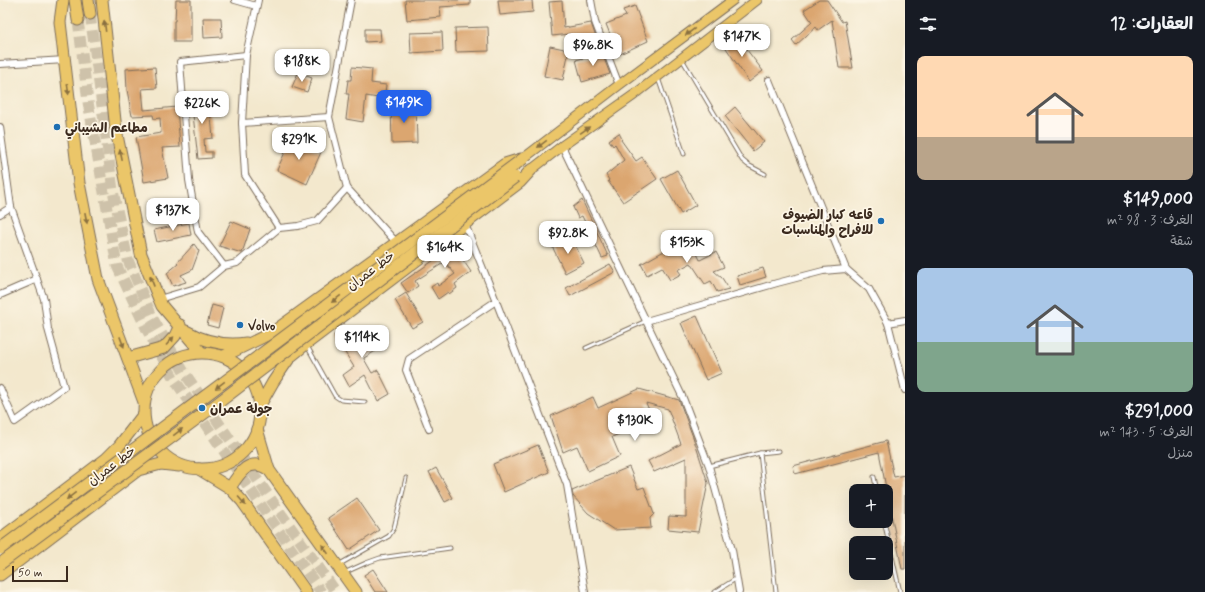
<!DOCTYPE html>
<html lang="ar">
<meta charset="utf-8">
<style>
:root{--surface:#171b24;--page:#242831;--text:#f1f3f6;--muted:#9ea1a6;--accent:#2563eb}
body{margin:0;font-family:Mynerve,"Playpen Sans Arabic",sans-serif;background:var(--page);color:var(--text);direction:rtl;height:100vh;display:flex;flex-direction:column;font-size:15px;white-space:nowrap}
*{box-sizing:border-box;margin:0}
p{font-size:13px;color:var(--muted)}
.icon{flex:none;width:22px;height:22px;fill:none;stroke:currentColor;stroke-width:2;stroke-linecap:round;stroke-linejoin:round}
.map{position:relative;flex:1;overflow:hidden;direction:ltr}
.panel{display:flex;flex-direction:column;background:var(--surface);width:300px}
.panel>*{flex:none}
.fabs{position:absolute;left:849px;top:484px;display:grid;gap:8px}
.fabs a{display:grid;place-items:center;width:44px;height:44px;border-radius:8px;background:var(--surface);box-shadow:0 4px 16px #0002;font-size:20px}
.scale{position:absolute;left:12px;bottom:10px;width:56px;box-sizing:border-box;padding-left:4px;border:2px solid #3b2a1e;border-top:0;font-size:11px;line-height:14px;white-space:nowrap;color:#3b2a1e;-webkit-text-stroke:3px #fcf5e5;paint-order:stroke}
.price{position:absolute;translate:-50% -34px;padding:0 9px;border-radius:8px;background:#fff;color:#222;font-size:13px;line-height:26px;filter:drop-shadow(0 1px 2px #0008)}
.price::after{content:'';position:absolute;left:50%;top:24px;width:12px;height:9px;margin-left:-6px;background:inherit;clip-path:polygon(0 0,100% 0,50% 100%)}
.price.selected{background:var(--accent);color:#fff}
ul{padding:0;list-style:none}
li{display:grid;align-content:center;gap:8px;height:212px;padding:0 12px}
li span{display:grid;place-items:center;height:124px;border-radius:8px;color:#555}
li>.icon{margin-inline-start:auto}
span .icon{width:72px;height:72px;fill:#fffc;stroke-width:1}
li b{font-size:17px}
h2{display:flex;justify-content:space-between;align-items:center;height:48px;padding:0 12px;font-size:17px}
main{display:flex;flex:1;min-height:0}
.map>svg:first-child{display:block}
.building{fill:#dba670}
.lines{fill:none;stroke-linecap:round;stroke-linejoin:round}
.highway-tunnel{stroke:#cec2aa;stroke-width:11;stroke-dasharray:11 5.5;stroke-linecap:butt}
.lane-casing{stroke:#7b6c5b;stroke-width:5}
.street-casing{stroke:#7b6c5b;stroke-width:8}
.primary-casing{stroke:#7b6c5b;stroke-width:11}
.highway-casing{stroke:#7b6c5b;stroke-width:13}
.lane{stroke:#fff;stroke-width:3}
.street{stroke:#fff;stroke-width:6}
.primary{stroke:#ebc669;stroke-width:9}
.highway{stroke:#ebc669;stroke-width:11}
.highway-bridge-casing{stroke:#7b6c5b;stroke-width:13;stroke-linecap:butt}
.highway-bridge{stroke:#ebc669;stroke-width:11}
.oneway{fill:#8a7040}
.poi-dot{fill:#1f6fb2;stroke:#fcf5e5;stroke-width:1.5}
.labels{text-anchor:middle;stroke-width:3.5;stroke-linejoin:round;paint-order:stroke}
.poi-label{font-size:13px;font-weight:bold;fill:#3b2a1e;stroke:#fcf5e5;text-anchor:start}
.street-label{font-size:13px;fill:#3b2a1e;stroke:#fcf5e5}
</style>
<main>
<section class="panel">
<h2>العقارات: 12<svg class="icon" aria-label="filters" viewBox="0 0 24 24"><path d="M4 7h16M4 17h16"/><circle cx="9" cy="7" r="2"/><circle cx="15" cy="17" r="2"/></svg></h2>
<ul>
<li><span style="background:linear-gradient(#ffd9b3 65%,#b9a48a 0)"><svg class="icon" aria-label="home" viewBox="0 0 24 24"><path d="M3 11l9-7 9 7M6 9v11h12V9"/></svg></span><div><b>$149,000</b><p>الغرف: 3 · 98 m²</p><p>شقة</p></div></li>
<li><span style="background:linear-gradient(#a9c7e8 60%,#7fa58c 0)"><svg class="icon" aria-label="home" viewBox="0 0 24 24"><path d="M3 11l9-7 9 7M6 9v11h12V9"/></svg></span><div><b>$291,000</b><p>الغرف: 5 · 143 m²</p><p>منزل</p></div></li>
</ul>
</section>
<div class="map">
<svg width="905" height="592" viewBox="0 0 905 592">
<rect width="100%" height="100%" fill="#fcf5e5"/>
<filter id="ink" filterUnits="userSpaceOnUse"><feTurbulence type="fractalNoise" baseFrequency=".025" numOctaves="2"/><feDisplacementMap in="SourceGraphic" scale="8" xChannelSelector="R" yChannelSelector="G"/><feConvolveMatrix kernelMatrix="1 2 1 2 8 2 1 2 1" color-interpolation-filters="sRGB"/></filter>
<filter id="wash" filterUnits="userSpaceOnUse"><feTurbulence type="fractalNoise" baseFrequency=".012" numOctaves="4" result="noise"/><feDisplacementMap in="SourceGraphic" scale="16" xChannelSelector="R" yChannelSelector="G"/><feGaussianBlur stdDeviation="0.9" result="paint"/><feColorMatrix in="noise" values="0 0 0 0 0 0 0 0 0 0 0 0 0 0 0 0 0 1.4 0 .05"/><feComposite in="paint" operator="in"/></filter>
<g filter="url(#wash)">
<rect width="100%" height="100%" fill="#f3e8cd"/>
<g id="blocks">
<!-- building -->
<g class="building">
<path d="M176 0H191V42H174V21H175Z"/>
<path d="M405 0H470V5L440 7 441 17 407 20Z"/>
<path d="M498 0H532L533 12 500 15Z"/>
<path d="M819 0H827L842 22 845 21 853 68H839L832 20 818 30 816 27 796 45 792 40 812 22 804 10Z"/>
<path d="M562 1 564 28 591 23 597 40 573 44 571 34 552 36 549 2Z"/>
<path d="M635 6 648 41 618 55 606 24 626 16 623 10Z"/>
<path d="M203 18H221L222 37 204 38Z"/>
<path d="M488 27 489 51 456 52 455 28Z"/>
<path d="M365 29H380L381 41 365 42Z"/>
<path d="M442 32 443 51 411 53 410 33Z"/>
<path d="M734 33 763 71 749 82 722 42Z"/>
<path d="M550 46 569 50 563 80 544 76Z"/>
<path d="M602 53 610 74 582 82 576 60Z"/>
<path d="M155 67 157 88 142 89 144 110 177 107 180 147 162 148 168 178 144 182 136 137 161 133 160 118 154 119 153 115 132 116 127 90 126 69Z"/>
<path d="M352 67 372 69 371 83 386 85 384 99 366 96 363 122 346 119 349 94H346L348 80H351Z"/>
<path d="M298 73 312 78 307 92 292 87Z"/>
<path d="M207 95 210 117H211L213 138 204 139 205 152H212V158L198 159 191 97Z"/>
<path d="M416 104 417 143 392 144 391 105Z"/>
<path d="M735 107 764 142 753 151 725 116Z"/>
<path d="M619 133 622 139 621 140 636 161 642 157 657 179 623 202 608 181 609 180 606 175 624 160 615 144 613 146 609 140Z"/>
<path d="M291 139 321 152 307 184 277 170Z"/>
<path d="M677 170 696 205 681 214 661 179Z"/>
<path d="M582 200 608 256 602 258 582 216 578 218 573 207Z"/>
<path d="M231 221 250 229 242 253 219 246Z"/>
<path d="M189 223 191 235 157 242 154 230Z"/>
<path d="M465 236 471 250 461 257 471 272 455 284 457 288 449 294 448 292 438 299 431 287 437 283 438 286 455 274 445 262 415 281 418 286 408 293 401 283 440 256 439 254 453 243Z"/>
<path d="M571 237 584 263 565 273 552 246Z"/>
<path d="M689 237 700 260 716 252 724 267 714 271 722 278 729 289 717 292 711 281 705 284 691 263 678 270 681 274 670 280 662 267 647 275 641 264Z"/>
<path d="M194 244 199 251 192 270 181 275 186 282 173 286 167 273 178 264 177 263Z"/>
<path d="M610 264 615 272 570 296 566 288Z"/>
<path d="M763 268 766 277 740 285 737 276Z"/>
<path d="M406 293 423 322 412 328 395 300Z"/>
<path d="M212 305 223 308 218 328 207 325Z"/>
<path d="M697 316 722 373 706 380 681 323Z"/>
<path d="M345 327 352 338 370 327 382 347 364 358V359L372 373 378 370 390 394 378 401 365 375 349 386 343 375 354 367 334 335Z"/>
<path d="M639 389 679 400 693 437 708 483 698 532 668 529 669 516 686 517V458L654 472 648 461 681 444 668 409 646 403 653 419 612 437 620 456 588 471 577 446 563 452 551 416 593 397 598 408Z"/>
<path d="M886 441 894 477 905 475V569H902L879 452 795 474 793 466Z"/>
<path d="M538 445 549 472 504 492 493 464Z"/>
<path d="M629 467 638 489 644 487 654 514 650 518 651 528 614 530 588 513 573 496 572 491Z"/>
<path d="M436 468 453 498 445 502 429 472Z"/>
<path d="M357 498 379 530 349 550 328 518Z"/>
<path d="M373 569 388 592H375L364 575Z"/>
</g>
</g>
</g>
<g filter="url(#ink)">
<use href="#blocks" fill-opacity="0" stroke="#7b6c5b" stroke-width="1"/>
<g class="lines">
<!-- highway-tunnel -->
<g class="highway-tunnel">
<path d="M90 14 113 191 128 260 153 319 184 372 268 495 336 592"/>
<path d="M78 20 88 102 117 266 146 328 174 379 321 592"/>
</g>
<defs>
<g id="lane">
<path d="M682 59 742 160 748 165 765 174"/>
<path d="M658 78 684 154"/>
<path d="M307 346 335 396 341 400 365 402"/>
<path d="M586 348 646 321"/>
<path d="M760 453 776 592"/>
<path d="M709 466 760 453 779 451"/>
<path d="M874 477 877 491"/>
<path d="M884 521 900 592"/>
<path d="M340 564 389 536 394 528 406 478"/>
<path d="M346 572 366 563 380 558 450 548"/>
<path d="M715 592 737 578"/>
</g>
<g id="street">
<path d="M235 0 256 6"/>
<path d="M351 0 329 117 347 188 396 242"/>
<path d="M591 0 595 22 619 85"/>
<path d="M0 64 65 60"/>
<path d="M769 80 846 269"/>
<path d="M242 123 329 117"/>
<path d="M0 127 11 207 44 299 48 329 64 387 15 422 0 388"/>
<path d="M562 146 683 398 709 466 732 550 739 592"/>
<path d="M0 214 11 207"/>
<path d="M465 224 496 301 567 485 585 592"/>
<path d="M279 228 298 226 317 221 347 188"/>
<path d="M224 266 198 232 189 180 180 62 246 55"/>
<path d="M0 295 37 279"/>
<path d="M159 299 199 287 224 266 237 263 279 228 245 175 242 123 246 55 258 0"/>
<path d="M646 321 777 283 823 271 846 269 869 289 888 323 905 390"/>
<path d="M888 323 905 320"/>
<path d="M429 429 406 370 409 359 496 301"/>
</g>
<g id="primary">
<path d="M524 158 619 85 733 0"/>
<path d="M531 170 562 146 634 95 757 0"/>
</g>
<g id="highway">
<path d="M63 0 60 22 79 183 98 279 144 402"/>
<path d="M75 0 78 20"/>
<path d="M88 0 90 14"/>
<path d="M102 0 116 130 141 254 159 299 162 306 201 352"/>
<path d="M186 331C205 342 225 346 246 343"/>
<circle cx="202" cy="411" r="58"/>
<path d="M224 356 273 332 505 164 521 159"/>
<path d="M128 358 164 348 175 336 180 325"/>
<path d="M260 405 273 382 290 357 306 344 520 182 531 170"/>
<path d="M257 429 269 470 356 592"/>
<path d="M199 469 230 488 242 501 306 592"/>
<path d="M230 488C239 473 250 456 269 470"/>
<path d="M0 539 106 459 119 446 143 415"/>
<path d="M0 575 138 470 161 464 179 466"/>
</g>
</defs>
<!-- lane casing -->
<use href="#lane" class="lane-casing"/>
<!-- street casing -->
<use href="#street" class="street-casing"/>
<!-- primary casing -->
<use href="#primary" class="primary-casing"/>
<!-- highway casing -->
<use href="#highway" class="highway-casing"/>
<!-- lane -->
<use href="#lane" class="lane"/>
<!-- street -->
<use href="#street" class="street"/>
<!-- primary -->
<use href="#primary" class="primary"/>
<!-- highway -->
<use href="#highway" class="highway"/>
<defs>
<g id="highway-bridge">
<path d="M0 549 524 158"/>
<path d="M0 564 210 409 515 177"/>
</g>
</defs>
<!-- highway-bridge casing -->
<use href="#highway-bridge" class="highway-bridge-casing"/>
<!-- highway-bridge -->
<use href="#highway-bridge" class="highway-bridge"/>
</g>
<!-- one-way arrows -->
<defs><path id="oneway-solid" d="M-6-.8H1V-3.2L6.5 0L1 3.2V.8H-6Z"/></defs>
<g class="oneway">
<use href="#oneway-solid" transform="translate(105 26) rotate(-97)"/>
<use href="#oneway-solid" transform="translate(690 32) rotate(143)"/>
<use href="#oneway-solid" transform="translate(68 89) rotate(83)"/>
<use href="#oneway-solid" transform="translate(585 130) rotate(-35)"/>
<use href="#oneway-solid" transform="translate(542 144) rotate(143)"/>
<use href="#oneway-solid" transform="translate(121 155) rotate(-102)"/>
<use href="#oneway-solid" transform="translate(86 218) rotate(79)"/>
<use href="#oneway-solid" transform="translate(152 281) rotate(-111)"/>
<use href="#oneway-solid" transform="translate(336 299) rotate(143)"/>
<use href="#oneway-solid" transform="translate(170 341) rotate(-48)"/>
<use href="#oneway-solid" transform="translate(122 342) rotate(69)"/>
<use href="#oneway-solid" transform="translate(220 385) rotate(143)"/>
<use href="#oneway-solid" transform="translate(178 432) rotate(-37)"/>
<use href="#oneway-solid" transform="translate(71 496) rotate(143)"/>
<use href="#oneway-solid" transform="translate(242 501) rotate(49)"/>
<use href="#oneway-solid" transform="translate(325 549) rotate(-125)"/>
</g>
</g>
<!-- markers -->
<g class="poi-dot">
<circle cx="57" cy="127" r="4"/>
<circle cx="881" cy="221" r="4"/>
<circle cx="240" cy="325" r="4"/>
<circle cx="202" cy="408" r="4"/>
</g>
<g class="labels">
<!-- poi labels -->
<g class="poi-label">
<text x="65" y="132">مطاعم الشيباني</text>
<text x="873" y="219" text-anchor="end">قاعه كبار الضيوف<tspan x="873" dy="15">للافراح والمناسبات</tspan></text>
<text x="248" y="330">Volvo</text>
<text x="210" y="413">جولة عمران</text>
</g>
<!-- street labels -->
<g class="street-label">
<text transform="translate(370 270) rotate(-37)" y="5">خط عمران</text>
<text transform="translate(111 465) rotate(-37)" y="5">خط عمران</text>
</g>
</g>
</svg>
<div class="fabs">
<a>+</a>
<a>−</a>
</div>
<div class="scale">50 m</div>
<b class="price" style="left:742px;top:58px">$147K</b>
<b class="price" style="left:593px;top:67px">$96.8K</b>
<b class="price" style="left:302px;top:83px">$188K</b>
<b class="price selected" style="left:404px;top:124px">$149K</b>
<b class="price" style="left:202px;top:125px">$226K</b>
<b class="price" style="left:299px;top:161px">$291K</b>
<b class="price" style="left:173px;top:232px">$137K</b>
<b class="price" style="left:568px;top:255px">$92.8K</b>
<b class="price" style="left:687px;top:264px">$153K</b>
<b class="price" style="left:445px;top:269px">$164K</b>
<b class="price" style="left:362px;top:359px">$114K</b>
<b class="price" style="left:635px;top:442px">$130K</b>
</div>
</main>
